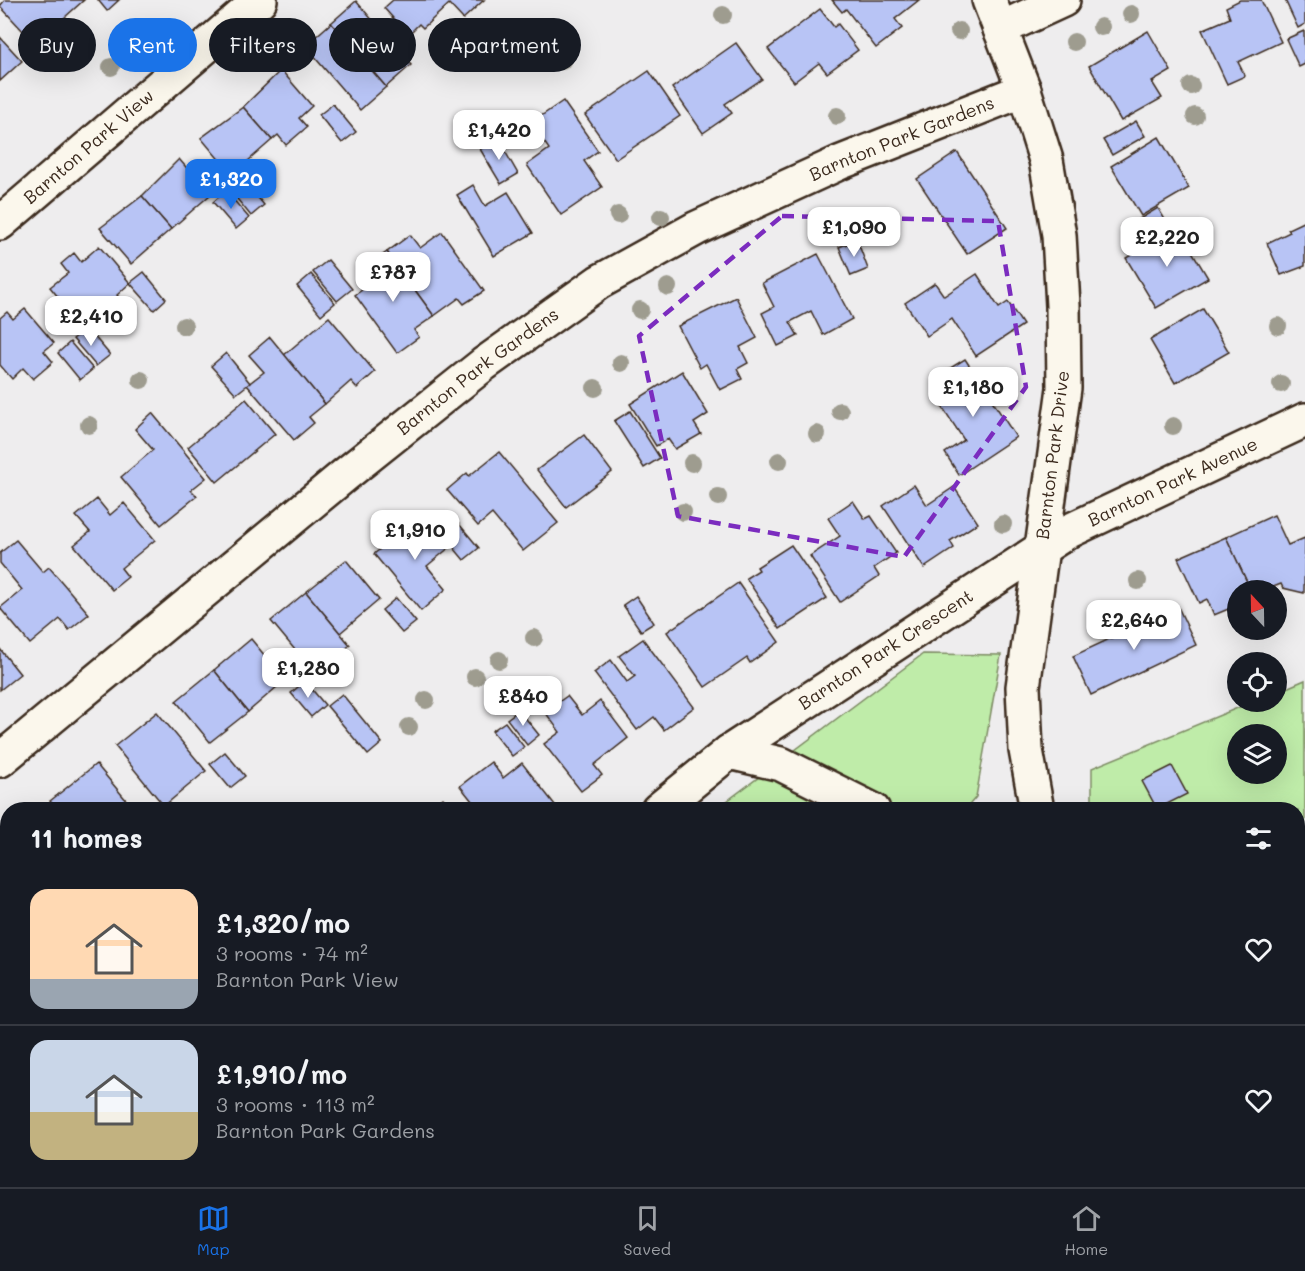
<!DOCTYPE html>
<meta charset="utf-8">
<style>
:root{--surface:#171b24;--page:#20242c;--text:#f1f3f6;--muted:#9ea1a6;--line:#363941;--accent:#1a73e8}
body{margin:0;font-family:Mali,sans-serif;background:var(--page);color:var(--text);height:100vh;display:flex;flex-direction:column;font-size:22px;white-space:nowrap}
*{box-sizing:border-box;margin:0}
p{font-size:20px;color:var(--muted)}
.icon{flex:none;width:33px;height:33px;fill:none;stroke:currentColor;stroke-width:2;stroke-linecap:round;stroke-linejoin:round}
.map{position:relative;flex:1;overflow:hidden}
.sheet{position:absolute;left:0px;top:802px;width:1305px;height:386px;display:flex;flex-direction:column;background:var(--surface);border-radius:24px 24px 0 0;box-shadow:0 6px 24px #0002}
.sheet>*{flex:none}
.guide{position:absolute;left:18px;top:18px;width:600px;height:54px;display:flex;gap:12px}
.needle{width:39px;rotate:338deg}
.tools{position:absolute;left:1227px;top:580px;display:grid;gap:12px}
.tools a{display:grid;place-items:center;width:60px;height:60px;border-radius:50%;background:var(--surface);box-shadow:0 6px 24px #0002;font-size:30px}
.price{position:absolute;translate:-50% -51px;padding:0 14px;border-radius:12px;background:#fff;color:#222;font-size:20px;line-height:39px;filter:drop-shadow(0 2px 3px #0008)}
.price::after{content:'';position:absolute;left:50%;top:36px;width:18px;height:14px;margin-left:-9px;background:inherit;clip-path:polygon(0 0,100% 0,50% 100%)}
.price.active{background:var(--accent);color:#fff}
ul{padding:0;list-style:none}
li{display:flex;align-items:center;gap:18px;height:150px;padding:0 30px}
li+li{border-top:2px solid var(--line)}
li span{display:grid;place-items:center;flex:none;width:168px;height:120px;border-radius:18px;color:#555}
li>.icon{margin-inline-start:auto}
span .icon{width:72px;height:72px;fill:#fffc;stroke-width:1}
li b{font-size:26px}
h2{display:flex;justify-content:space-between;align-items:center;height:72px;padding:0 30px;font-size:26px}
.tag{padding:0 21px;border-radius:27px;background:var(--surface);box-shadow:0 6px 24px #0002;font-size:21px;line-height:54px}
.tag.active{background:var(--accent);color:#fff}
.dock{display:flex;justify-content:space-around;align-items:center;height:84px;border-top:2px solid var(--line);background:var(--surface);font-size:16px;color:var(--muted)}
.dock a{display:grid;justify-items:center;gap:3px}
.dock .active{color:var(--accent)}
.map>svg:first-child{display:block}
.green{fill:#bfeca9;stroke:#7d8b64;stroke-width:1.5;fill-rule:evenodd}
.building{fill:#b8c4f5;stroke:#3b2a1e;stroke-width:1.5}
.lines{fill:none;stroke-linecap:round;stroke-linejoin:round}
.minor-casing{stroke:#3b2a1e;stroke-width:38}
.primary-casing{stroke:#3b2a1e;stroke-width:38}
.path{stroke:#3b2a1e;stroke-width:4;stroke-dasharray:6 4.5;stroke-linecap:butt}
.minor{stroke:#fbf7ec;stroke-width:33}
.primary{stroke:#fbf7ec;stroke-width:33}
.tree{fill:#9e9c8f}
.marked{fill:none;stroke:#7b2cbf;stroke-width:4.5;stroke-dasharray:12 8;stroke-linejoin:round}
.labels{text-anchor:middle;stroke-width:4.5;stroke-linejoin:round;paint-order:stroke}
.street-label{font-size:18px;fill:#3b2a1e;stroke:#fbf7ec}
</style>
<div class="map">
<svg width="1305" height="1187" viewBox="0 0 1305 1187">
<rect width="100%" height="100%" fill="#eeedee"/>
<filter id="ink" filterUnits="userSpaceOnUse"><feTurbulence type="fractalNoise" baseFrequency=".0167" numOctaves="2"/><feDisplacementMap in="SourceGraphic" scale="12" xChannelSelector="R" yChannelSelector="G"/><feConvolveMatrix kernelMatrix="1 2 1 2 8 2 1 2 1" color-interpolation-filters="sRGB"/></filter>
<g filter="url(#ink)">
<!-- green -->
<g class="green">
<path d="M923 654 1001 655 976 797 965 810H715Z"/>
<path d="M1305 680V1102L1298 1107V810H1092V768L1252 702H1276L1277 692ZM1238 735H1276V774H1238Z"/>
<path d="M590 1181V1180L1188 1181 1179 1187H582Z"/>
</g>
<!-- building -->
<g class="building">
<path d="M5 0H84L35 44 0 6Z"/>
<path d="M98 0H119L107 11Z"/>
<path d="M393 0H484L463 19 449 4 423 28 419 24 408 35 384 8Z"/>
<path d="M832 0H919L895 19 902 28 876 48 846 9 842 12Z"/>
<path d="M1240 0H1261L1281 42 1238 62 1245 76 1227 84 1202 30 1230 18 1226 7Z"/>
<path d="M1285 0H1305V24L1298 28Z"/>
<path d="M356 1 411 65 386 87 331 23Z"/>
<path d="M820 9 834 27 838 24 858 50 827 73 819 63 794 82 768 49Z"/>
<path d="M331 23 386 87 360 110 305 46Z"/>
<path d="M1148 31 1171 71 1152 82 1162 98 1121 121 1089 66Z"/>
<path d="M1304 31 1305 64 1299 67 1286 39Z"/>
<path d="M0 37 22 61 0 81Z"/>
<path d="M736 43 762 79 725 104 732 113 703 133 672 88Z"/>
<path d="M281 70 312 106 299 118 307 127 286 145 278 135 272 140 243 107Z"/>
<path d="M649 71 680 116 616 159 585 115Z"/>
<path d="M563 101 598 151 584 161 602 187 561 215 527 165 549 149 531 123Z"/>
<path d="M333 104 356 132 342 143 319 115Z"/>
<path d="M243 107 272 140 232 175 201 138Z"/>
<path d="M1136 121 1145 136 1112 155 1103 140Z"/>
<path d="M1159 137 1189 188 1141 216 1111 166Z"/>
<path d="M498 139 518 174 501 184 480 149Z"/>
<path d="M957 152 1007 228 967 254 917 179Z"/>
<path d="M179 159 210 195 171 229 142 196Z"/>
<path d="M242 178 264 205 251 216 229 189Z"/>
<path d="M473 185 485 206 508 192 533 233 494 256 457 195Z"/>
<path d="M226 191 249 218 236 229 213 202Z"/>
<path d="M142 196 171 229 131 264 100 228Z"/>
<path d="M1158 208 1167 223 1135 242 1126 227Z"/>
<path d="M1305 221V266L1281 275 1267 243 1290 232 1288 229Z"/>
<path d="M1178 228 1208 278 1156 308 1126 258Z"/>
<path d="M442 232 484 291 464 304 459 298 434 316 387 252 410 235 420 248Z"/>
<path d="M857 240 868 269 851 276 839 247Z"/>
<path d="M99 246 130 283 117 295 123 303 98 324 91 316 81 325 50 287 68 273 61 264 74 253 81 262Z"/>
<path d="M387 252 434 316 414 330 419 337 397 353 355 295 373 282 364 268Z"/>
<path d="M818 254 852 319 823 335 811 311 790 322 798 336 778 346 762 313 774 307 762 283Z"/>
<path d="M328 260 352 289 337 301 313 272Z"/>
<path d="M144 272 166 299 154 310 130 283Z"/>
<path d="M311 274 335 303 321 315 297 286Z"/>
<path d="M977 274 999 308 1008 302 1023 325 976 356 952 319 927 336 905 303 935 283 944 296Z"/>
<path d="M736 297 757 338 740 347 748 363 737 369 742 379 720 390 706 364 700 368 678 326Z"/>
<path d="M25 309 54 343 44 351 53 362 33 379 23 368 12 379 0 365V318L7 312 13 319Z"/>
<path d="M1203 309 1229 352 1175 383 1150 340Z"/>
<path d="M329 317 375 372 357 388 351 381 325 404 284 355Z"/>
<path d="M87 328 110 355 96 366 73 339Z"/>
<path d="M270 337 325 404 309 417 314 423 294 440 247 385 264 372 249 355Z"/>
<path d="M70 342 93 369 80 380 58 353Z"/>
<path d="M226 353 250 383 236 394 211 366Z"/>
<path d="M965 359 1016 437 959 475 945 453 964 440 941 405 953 397 939 375Z"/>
<path d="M682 371 708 414 694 423 701 434 675 449 668 439 656 446 630 404Z"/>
<path d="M246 399 275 434 217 482 188 447Z"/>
<path d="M630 411 660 458 644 468 614 421Z"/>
<path d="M152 413 206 478 191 490 197 496 161 525 121 477 153 450 135 429Z"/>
<path d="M584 435 612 472 566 507 537 470Z"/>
<path d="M499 452 558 523 523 551 492 514 478 526 447 490 467 473 469 476Z"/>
<path d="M914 485 927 505 954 487 978 523 950 541 954 548 924 568 883 506Z"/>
<path d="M97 499 110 515 124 503 155 540 121 568 128 577 112 590 74 545 90 532 76 516Z"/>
<path d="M853 501 865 519 871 516 896 553 874 568 879 576 840 602 810 556 840 536 828 518Z"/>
<path d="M423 514 450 547 427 566 446 589 421 611 374 554Z"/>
<path d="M1274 515 1288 545 1305 538 1304 593 1283 588 1281 584 1263 591H1251L1226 537Z"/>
<path d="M459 524 479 548 464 560 444 536Z"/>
<path d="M1226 537 1247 582 1239 585 1242 591H1238V605L1214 615 1207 599 1199 603 1178 558Z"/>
<path d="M16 540 43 572 49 567 89 614 69 630 60 619 30 644 0 608 22 590 0 563V553Z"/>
<path d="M791 545 827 598 780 629 746 578 759 570 757 567Z"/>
<path d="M346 560 379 600 340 633 306 592Z"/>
<path d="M738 583 779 642 750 663 747 658 705 687 667 632Z"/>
<path d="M306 592 350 645 330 662 320 649 305 662 271 621Z"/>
<path d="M636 596 654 623 641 631 623 605Z"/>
<path d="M396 598 416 622 402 633 382 610Z"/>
<path d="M1178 607 1196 645 1091 695 1073 656Z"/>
<path d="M251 639 285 680 248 712 214 670Z"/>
<path d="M643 639 694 707 664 730 654 717 637 730 594 673 611 660 627 682 635 676 619 656Z"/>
<path d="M0 649 20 674 0 690Z"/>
<path d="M214 670 248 712 210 742 176 701Z"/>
<path d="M305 681 325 705 311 717 291 693Z"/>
<path d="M342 694 382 743 368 755 327 706Z"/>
<path d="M567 696 582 715 600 701 628 738 594 765 602 775 581 791 544 744 560 732 545 712Z"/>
<path d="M519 710 539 735 527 745 507 719Z"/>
<path d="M157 712 206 771 164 806 115 746Z"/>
<path d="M505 722 524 747 512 756 492 731Z"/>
<path d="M225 752 245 776 230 788 210 764Z"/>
<path d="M491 762 503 778 522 763 559 810H474L469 804 472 801 460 786Z"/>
<path d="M96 764 127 801 118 810H57L50 801Z"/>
<path d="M1172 766 1187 794 1157 809 1142 781Z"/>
<path d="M443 798 453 810H427Z"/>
<path d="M8 873V930L2 934 0 931V879Z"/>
<path d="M0 1142 8 1153V1180H28L33 1187H0Z"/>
<path d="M47 1180H66L57 1187H52Z"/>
<path d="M340 1180H402L394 1187H346Z"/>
<path d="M418 1180H441L433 1187H423Z"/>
</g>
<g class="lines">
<defs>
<g id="minor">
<path d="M989 0 1024 90 1046 160 1059 235 1063 306 1064 388 1023 687 1026 750 1037 810"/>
<path d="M1000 29 1063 0"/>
<path id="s1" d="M0 223 260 0"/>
<path d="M729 752 781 764 873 810"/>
<path id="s2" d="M0 760 346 474 484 364 599 282 697 228 839 163 1024 90"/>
<path id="s3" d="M658 810 729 752 1067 532 1305 420"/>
<path d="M1232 1180 1237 1187"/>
<path d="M198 1187 206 1180"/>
</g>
<path id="primary" d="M1287 1187 1297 1180"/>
</defs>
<!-- minor casing -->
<use href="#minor" class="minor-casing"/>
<!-- primary casing -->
<use href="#primary" class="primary-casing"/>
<!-- path -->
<g class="path">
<path d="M1298 886 1305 880"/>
<path d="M1298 1063 1305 1057"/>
<path d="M898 1187 907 1180"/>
</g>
<!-- minor -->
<use href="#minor" class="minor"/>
<!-- primary -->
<use href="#primary" class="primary"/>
</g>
<!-- trees -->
<g class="tree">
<circle cx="1131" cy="14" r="9"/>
<circle cx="723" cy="15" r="9"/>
<circle cx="1101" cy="27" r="9"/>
<circle cx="959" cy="31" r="9"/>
<circle cx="1074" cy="42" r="9"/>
<circle cx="562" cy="61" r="9"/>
<circle cx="111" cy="67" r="9"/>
<circle cx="1191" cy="86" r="9"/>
<circle cx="837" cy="116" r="9"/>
<circle cx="1195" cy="116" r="9"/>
<circle cx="618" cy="215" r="9"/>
<circle cx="661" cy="217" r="9"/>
<circle cx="668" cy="287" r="9"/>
<circle cx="640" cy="310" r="9"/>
<circle cx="184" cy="326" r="9"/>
<circle cx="1278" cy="326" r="9"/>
<circle cx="621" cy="363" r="9"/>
<circle cx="141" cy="380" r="9"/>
<circle cx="1281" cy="384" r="9"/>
<circle cx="595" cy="388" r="9"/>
<circle cx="840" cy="411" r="9"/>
<circle cx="89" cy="425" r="9"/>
<circle cx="1173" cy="426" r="9"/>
<circle cx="817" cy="434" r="9"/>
<circle cx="779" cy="461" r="9"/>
<circle cx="692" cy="463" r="9"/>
<circle cx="718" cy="497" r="9"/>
<circle cx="683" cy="512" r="9"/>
<circle cx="1003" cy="524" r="9"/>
<circle cx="1138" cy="581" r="9"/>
<circle cx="534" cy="638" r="9"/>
<circle cx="499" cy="660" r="9"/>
<circle cx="475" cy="677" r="9"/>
<circle cx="426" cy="700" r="9"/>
<circle cx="409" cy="727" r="9"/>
</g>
</g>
<!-- marked area -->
<path class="marked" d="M782 216 998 221 1026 387 904 557 678 516 639 336Z"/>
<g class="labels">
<!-- street labels -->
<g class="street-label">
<text dy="6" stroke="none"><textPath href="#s2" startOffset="1102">Barnton Park Gardens</textPath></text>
<text dy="6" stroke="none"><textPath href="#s1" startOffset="117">Barnton Park View</textPath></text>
<text dy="6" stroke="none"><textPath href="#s2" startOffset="616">Barnton Park Gardens</textPath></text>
<text transform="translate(1053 455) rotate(-83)" y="6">Barnton Park Drive</text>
<text dy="6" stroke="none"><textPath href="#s3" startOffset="612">Barnton Park Avenue</textPath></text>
<text dy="6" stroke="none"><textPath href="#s3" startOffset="279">Barnton Park Crescent</textPath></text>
</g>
</g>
</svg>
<div class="tools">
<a><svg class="needle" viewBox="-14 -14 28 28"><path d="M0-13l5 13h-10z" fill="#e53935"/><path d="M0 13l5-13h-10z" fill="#9ea1a6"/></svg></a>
<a><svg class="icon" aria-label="locate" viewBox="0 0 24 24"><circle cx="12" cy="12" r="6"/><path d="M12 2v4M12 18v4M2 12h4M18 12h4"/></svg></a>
<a><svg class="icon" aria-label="layers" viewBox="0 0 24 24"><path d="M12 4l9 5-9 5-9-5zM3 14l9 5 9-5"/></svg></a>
</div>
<b class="price" style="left:499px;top:161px">£1,420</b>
<b class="price active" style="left:231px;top:210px">£1,320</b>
<b class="price" style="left:854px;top:258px">£1,090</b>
<b class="price" style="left:1167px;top:268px">£2,220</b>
<b class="price" style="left:393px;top:303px">£787</b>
<b class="price" style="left:91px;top:347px">£2,410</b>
<b class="price" style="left:973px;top:418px">£1,180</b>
<b class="price" style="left:415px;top:561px">£1,910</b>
<b class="price" style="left:1134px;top:651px">£2,640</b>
<b class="price" style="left:308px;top:699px">£1,280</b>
<b class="price" style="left:523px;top:727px">£840</b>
<div class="guide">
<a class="tag">Buy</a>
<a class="tag active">Rent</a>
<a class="tag">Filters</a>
<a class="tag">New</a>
<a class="tag">Apartment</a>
</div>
<section class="sheet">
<h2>11 homes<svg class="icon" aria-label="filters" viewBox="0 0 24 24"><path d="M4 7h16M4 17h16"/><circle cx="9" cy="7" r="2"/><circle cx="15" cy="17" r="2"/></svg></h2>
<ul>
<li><span style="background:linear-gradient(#ffd9b3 75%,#9aa5b1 0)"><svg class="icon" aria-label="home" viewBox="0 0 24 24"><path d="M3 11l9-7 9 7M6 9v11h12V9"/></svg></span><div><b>£1,320/mo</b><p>3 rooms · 74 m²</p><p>Barnton Park View</p></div><svg class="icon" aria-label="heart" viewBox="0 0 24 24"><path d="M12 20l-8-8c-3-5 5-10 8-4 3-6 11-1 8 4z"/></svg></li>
<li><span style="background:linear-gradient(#c9d6e8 60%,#c2b280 0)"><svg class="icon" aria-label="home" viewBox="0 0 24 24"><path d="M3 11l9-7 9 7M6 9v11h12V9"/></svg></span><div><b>£1,910/mo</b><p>3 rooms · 113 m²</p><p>Barnton Park Gardens</p></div><svg class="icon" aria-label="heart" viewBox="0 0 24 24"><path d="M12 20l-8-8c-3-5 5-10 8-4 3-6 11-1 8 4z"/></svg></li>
</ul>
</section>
</div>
<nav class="dock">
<a class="active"><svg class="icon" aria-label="map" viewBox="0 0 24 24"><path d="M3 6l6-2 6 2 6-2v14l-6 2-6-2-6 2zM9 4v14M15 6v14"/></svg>Map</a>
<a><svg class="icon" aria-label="saved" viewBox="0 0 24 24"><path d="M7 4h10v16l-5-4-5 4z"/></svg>Saved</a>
<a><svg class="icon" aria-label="home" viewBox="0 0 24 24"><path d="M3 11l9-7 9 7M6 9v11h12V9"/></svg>Home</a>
</nav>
